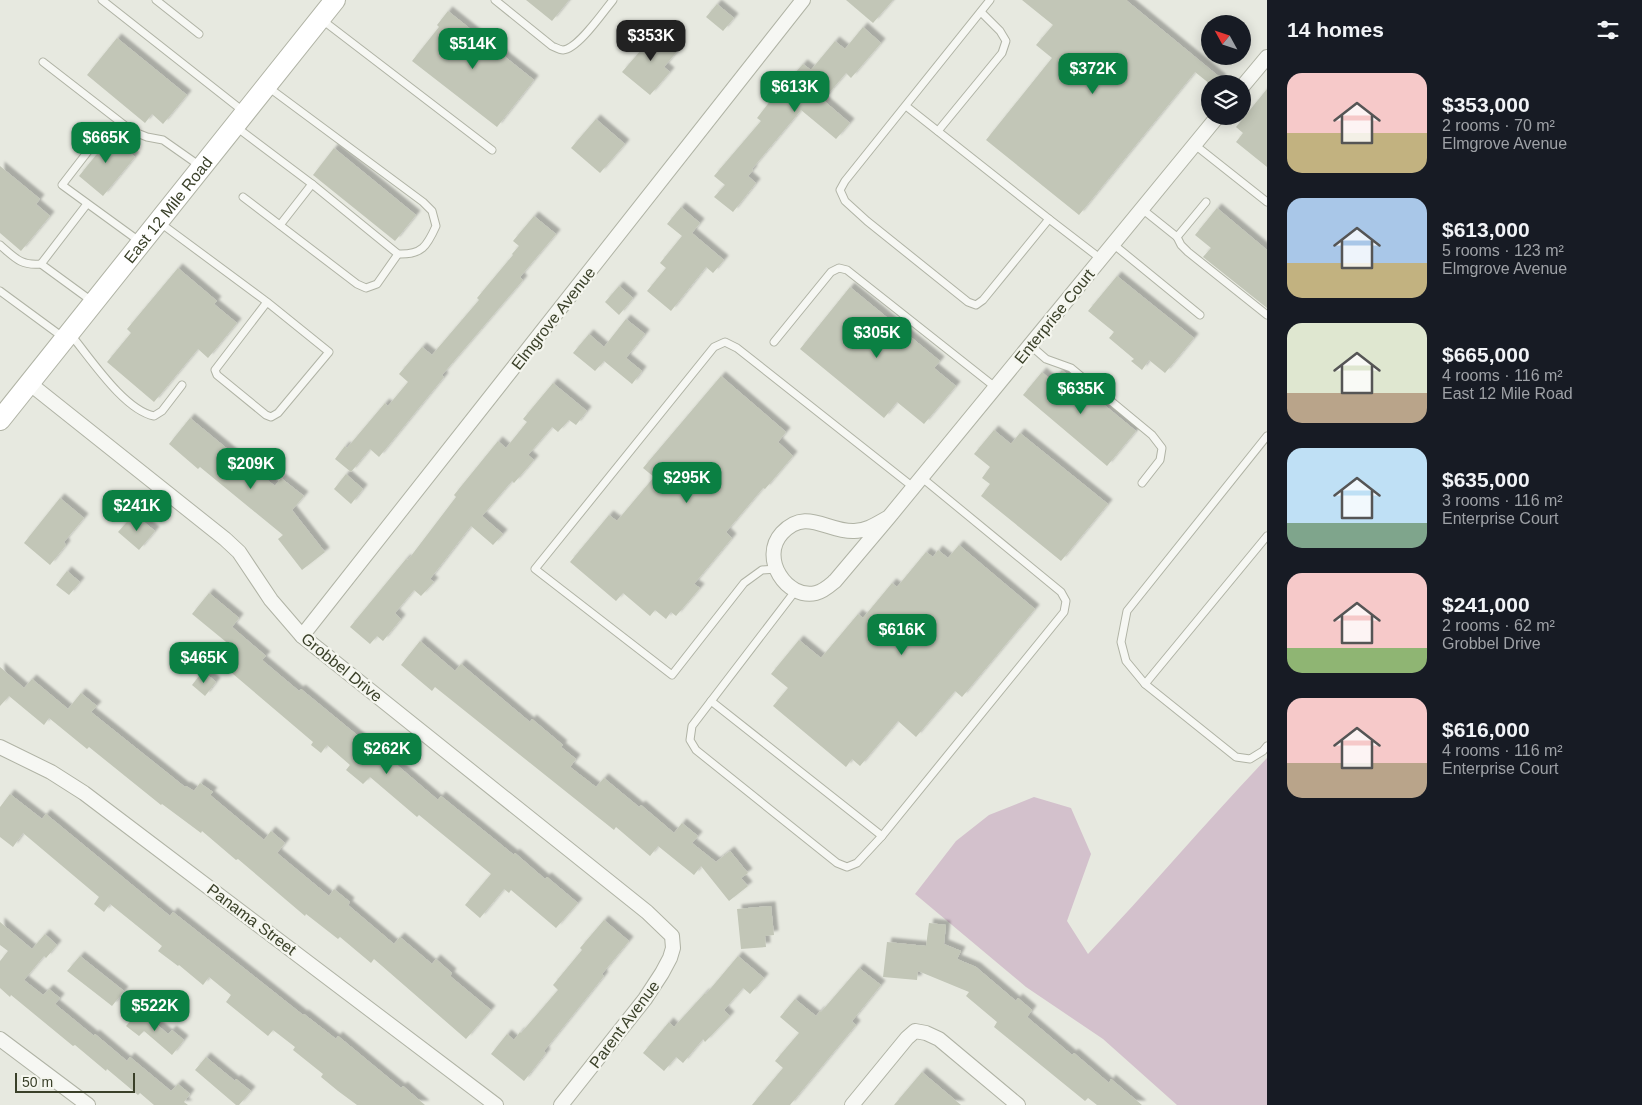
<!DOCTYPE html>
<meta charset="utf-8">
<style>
:root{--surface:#171b24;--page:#242831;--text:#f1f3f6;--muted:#9ea1a6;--accent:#0b8043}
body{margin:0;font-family:Helvetica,sans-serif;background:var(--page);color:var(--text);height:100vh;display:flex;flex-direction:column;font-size:19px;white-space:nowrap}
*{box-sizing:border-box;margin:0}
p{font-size:16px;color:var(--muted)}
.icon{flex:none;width:28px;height:28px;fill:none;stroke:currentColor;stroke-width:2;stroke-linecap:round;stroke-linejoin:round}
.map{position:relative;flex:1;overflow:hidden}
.details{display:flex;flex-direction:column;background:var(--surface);width:375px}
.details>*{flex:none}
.needle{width:32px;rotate:310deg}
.controls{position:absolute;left:1201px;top:15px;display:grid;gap:10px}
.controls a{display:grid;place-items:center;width:50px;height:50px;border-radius:50%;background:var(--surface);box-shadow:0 2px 12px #0003;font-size:25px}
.scale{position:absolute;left:15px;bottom:12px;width:120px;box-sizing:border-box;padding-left:5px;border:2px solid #3a4029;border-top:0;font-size:14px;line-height:18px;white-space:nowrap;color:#3a4029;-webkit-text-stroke:4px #f5f6ef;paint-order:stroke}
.price{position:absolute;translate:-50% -42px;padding:0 11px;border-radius:10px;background:var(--accent);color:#fff;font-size:16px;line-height:32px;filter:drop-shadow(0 1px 2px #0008)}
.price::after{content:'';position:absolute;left:50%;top:30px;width:15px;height:11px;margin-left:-8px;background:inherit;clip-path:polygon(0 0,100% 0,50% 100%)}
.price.active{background:#222;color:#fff}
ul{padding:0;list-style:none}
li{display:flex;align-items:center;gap:15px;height:125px;padding:0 20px}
li span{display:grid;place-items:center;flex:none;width:140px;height:100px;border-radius:15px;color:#555}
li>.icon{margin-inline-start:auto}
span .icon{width:60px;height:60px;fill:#fffc;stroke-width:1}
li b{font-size:21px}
h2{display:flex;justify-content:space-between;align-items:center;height:60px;padding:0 20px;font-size:21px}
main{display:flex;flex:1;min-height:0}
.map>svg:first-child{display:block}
.green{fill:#d3c1cc}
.building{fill:#c2c6b7;filter:url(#shadow)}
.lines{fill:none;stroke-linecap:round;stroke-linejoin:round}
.lane-casing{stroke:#b0b3a5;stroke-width:9}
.street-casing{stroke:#b0b3a5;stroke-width:16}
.secondary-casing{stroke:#b0b3a5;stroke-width:22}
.lane{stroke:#f6f7f3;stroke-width:7}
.street{stroke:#f6f7f3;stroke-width:14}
.secondary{stroke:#fff;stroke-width:20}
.labels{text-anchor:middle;stroke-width:4.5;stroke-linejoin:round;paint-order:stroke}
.street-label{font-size:16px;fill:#3a4029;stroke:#f5f6ef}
</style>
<main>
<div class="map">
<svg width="1267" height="1105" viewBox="0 0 1267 1105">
<defs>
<filter id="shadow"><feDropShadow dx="4.5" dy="-4.5" stdDeviation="1" flood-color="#0004"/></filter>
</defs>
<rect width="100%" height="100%" fill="#e7e9e0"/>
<!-- green -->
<path class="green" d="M1267 758V1105H1177L1103 1039 1026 987 915 894 956 841 989 815 1034 797 1071 808 1091 854 1067 921 1088 954C1149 890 1206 822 1267 758Z"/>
<!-- building -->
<g class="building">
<path d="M526 0H569L552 21Z"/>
<path d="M846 0H893L873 23Z"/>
<path d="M1022 0H1126L1222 79 1218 84H1210L1195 72 1079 215 986 140 1052 58 1036 45 1053 25Z"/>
<path d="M717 4 734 18 723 31 706 17Z"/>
<path d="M448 11 534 80 497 127 412 61 439 27 437 25Z"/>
<path d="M652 26 679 49 664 67 670 72 650 95 622 72 648 42 642 38Z"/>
<path d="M863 27 881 43 851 78 846 73 823 100 850 123 836 139 801 110 752 169 753 170 748 176 756 183 733 212 714 197 725 185 714 176 761 121 757 118 771 100 803 64 811 70 835 41 845 49Z"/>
<path d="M117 38 187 95 163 124 152 114 145 123 87 75Z"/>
<path d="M1267 89V167L1236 142 1243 133 1236 127Z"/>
<path d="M596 119 625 144 600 173 571 148Z"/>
<path d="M103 131 135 157 103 196 79 176 101 149 93 143Z"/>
<path d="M334 148 416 215 395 241 313 175Z"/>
<path d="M0 166 40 199 36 204 50 216 21 251 0 233Z"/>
<path d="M681 207 700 223 692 233 724 260 713 273 706 267 671 311 647 291 666 268 660 263 682 236 667 224Z"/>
<path d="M1217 208 1267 250V308L1203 257 1211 248 1195 235Z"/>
<path d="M534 216 556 234 520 277 523 280 442 375 444 377 379 457 370 449 351 472 335 459 345 446 347 448 385 403 388 406 408 382 399 374 422 347 432 355 479 300 477 298 513 255 512 254 519 246 513 241Z"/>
<path d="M178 268 217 301 214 304 237 323 208 358 198 349 154 402 107 362 131 333 127 329Z"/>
<path d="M1117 276 1194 338 1165 373 1149 360 1142 370 1131 361 1134 359 1109 338 1114 332 1088 311Z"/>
<path d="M619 286 633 298 619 315 605 302Z"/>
<path d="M850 287 940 361 934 368 956 386 924 424 897 402 884 418 800 349Z"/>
<path d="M626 319 645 334 626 358 642 371 632 384 604 361 595 371 573 353 589 334 604 347Z"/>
<path d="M1062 370 1136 431 1107 466 1023 395 1042 372 1052 381Z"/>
<path d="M721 376 786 432 778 442 793 456 765 489 763 488 726 532 732 538 694 584 700 588 676 616 671 612 666 619 655 610 650 616 623 593 616 601 570 562 609 515 617 521 654 477 643 468Z"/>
<path d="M553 383 587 411 576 425 569 420 558 432 552 427 528 455 534 460 514 483 512 481 482 516 503 534 493 545 471 526 430 579 434 582 421 596 414 590 395 613 401 619 383 641 377 636 370 644 350 627 406 559 408 560 456 497 454 495 498 441 506 448 527 422 523 419Z"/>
<path d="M190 418 265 480 266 479 275 486 281 478 304 496 292 510 325 552 302 570 278 539 283 535 200 467 198 469 169 444Z"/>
<path d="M994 430 1011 444 1020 433 1108 504 1061 561 981 496 990 484 982 478 990 467 974 454Z"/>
<path d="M346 474 363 489 351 504 334 489Z"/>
<path d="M60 498 84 518 64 542 66 545 50 565 24 543Z"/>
<path d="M134 514 155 531 139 550 118 532Z"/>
<path d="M959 545 1035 609 962 697 955 691 916 737 898 721 860 766 852 759 846 767 773 706 788 688 771 674 799 640 821 658 858 614 863 618 892 583 897 587 926 552 933 557 938 550 948 558Z"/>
<path d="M67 571 80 582 69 595 56 585Z"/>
<path d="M209 593 239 618 232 627 266 656 262 660 299 691 301 689 368 744 370 742 438 800 441 796 514 855 515 853 545 879 547 877 578 903 556 928 511 890 509 893 504 889 480 918 465 905 491 874 419 815 417 817 370 777 363 784 346 770 350 765 327 745 321 753 311 745 313 742 226 668 233 661 225 654 231 646 192 614Z"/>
<path d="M420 641 455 671 461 664 530 722 532 719 563 745 561 747 576 759 570 767 596 787 604 778 639 807 641 805 674 833 682 823 698 836 692 843 716 862 730 851 748 873 741 878 748 886 729 901 701 866 694 875 658 846 650 856 616 827 614 830 435 687 432 691 401 665Z"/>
<path d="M0 667 24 688 32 679 68 709 81 693 97 706 91 712 185 787 186 786 194 791 200 783 213 792 210 795 264 840 271 831 285 843 277 853 329 896 334 889 350 902 348 905 394 944 400 937 432 964 436 959 452 973 450 976 491 1010 466 1039 374 959 371 963 340 937 338 939 306 914 305 916 238 859 236 860 202 831 201 833 162 804 161 805 89 747 87 749 49 718 44 725 9 696 0 706Z"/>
<path d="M203 671 216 682 205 696 192 685Z"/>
<path d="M10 794 42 819 46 814 170 916 173 912 303 1015 304 1014 336 1039 338 1036 401 1088 403 1086 425 1105H357L338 1091 321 1077 323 1074 293 1050 295 1047 273 1030 268 1036 226 1002 231 995 209 977 203 985 179 965 178 966 158 951 162 946 110 904 104 912 94 904 99 897 23 833 13 847 0 837V807Z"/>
<path d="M771 906 774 935 765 936 766 947 741 949 737 909Z"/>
<path d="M604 920 629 941 602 974 604 976 544 1051 546 1053 524 1081 491 1054 507 1034 514 1040 520 1032 521 1033 558 990 553 985 582 950 580 948Z"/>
<path d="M0 922 32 949 45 934 57 945 46 958 44 956 24 980 43 995 49 989 60 998 55 1004 94 1036 95 1034 127 1061 130 1057 171 1091 178 1084 190 1094 184 1102 188 1105H154L140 1093 138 1095 107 1069 106 1071 75 1045 73 1046 11 995 10 997 0 988V961L8 951 0 945Z"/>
<path d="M929 923 946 925 944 944 961 951 957 959 976 967 1016 1001 1018 998 1032 1010 1027 1017 1072 1055 1074 1053 1109 1083 1111 1079 1142 1105H1097L1088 1098 1085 1101 994 1027 997 1022 966 996 969 992 918 971 917 980 883 977 887 942 926 946Z"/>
<path d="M80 956 124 991 112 1006 67 971Z"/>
<path d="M738 956 764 978 750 994 743 988 724 1010 730 1016 705 1042 703 1039 683 1063 676 1057 664 1071 643 1053 669 1022 674 1027 705 993 706 994Z"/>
<path d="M859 968 881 985 852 1021 856 1025 790 1105H752L783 1068 775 1061 799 1033 780 1017 795 999 816 1016 820 1011 821 1012Z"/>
<path d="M140 1010 168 1034 172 1030 184 1040 172 1055 144 1031 139 1036 126 1026Z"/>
<path d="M206 1057 235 1081 236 1079 251 1091 239 1105H236L195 1070Z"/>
<path d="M922 1072 961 1105H894Z"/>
</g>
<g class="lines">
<defs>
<g id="lane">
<path d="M102 0 243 111"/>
<path d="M156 0 199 34"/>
<path d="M495 0 552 46C555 47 559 50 563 50 578 49 603 12 613 0"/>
<path d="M321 19 492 150"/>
<path d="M43 62 132 131 147 137 163 140 200 166"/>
<path d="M906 106 1049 219 983 300 976 305 968 302 867 221 845 201 840 190 845 181 990 0"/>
<path d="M235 126 312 184 398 254C422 255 427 246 436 226L432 211 423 202 268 87"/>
<path d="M938 131 1002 53 1006 41 1000 31 981 12"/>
<path d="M1195 145 1267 202"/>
<path d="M89 150 62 185 139 241"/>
<path d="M243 197 357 284 366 288 377 284 398 254"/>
<path d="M87 204 41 264 93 302"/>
<path d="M1142 209 1177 237 1206 202"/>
<path d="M1049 219 1101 259"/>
<path d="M159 222 267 302 329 352 278 413 271 417 266 415 217 375 215 370 267 302"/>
<path d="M280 225 312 184"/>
<path d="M1177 237 1181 245 1188 252 1267 315"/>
<path d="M1113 244 1200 315"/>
<path d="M0 245C15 258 21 266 41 264"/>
<path d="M0 291 64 338"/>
<path d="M71 335C91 359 124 410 154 416L162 411 182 385"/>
<path d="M774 342 831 272 839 268 847 270 995 387"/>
<path d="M1030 345 1046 359 1071 368 1152 435 1162 448 1160 460 1142 483"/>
<path d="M1267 436 1127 611 1121 642 1126 661 1145 684 1236 757 1250 759 1263 751 1267 746"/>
<path d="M777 569 762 570 744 583 672 675 535 569 714 347 725 342 737 348 913 487"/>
<path d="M796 590 692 726 690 740 696 750 837 863 847 867 857 863 882 836 1064 612 1066 601 1061 592 921 477"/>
<path d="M1145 684 1267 536"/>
<path d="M711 701 882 836"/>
</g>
<g id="street">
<path d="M1242 87 1267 57"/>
<path d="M29 383 225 539 239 552 271 600 302 636 647 912 672 936 673 948 670 958 662 973 645 999 561 1105"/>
<path d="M889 517C878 523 867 531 854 531 827 532 806 507 782 533 759 558 787 600 816 593 824 591 829 586 835 581L889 517 1218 116"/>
<path d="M302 636 803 0"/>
<path d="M0 747 51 772 84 793 496 1105"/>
<path d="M0 1039 88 1105"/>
<path d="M852 1105 907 1038 915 1031 926 1033 939 1039 1018 1105"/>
</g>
<g id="secondary">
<path id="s1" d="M0 420 335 0"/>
</g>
</defs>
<!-- lane casing -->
<use href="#lane" class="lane-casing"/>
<!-- street casing -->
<use href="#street" class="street-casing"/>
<!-- secondary casing -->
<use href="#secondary" class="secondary-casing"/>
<!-- lane -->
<use href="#lane" class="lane"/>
<!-- street -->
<use href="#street" class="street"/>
<!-- secondary -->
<use href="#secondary" class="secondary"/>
</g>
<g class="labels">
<!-- street labels -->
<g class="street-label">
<text dy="6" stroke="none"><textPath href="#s1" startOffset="269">East 12 Mile Road</textPath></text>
<text transform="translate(1054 316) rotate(-51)" y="6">Enterprise Court</text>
<text transform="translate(553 318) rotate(-52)" y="6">Elmgrove Avenue</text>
<text transform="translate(342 667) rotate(39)" y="6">Grobbel Drive</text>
<text transform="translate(252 919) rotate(37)" y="6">Panama Street</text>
<text transform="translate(624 1024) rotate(-53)" y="6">Parent Avenue</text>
</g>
</g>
</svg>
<div class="controls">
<a><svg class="needle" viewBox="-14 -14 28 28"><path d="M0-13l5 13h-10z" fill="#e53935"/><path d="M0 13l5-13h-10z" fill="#9ea1a6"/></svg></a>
<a><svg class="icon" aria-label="layers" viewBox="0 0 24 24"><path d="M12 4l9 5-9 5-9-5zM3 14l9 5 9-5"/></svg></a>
</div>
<div class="scale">50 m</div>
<b class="price active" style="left:651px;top:62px">$353K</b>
<b class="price" style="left:473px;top:70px">$514K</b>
<b class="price" style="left:1093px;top:95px">$372K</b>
<b class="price" style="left:795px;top:113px">$613K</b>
<b class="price" style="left:106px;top:164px">$665K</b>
<b class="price" style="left:877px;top:359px">$305K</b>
<b class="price" style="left:1081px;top:415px">$635K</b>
<b class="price" style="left:251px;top:490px">$209K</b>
<b class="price" style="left:687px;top:504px">$295K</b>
<b class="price" style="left:137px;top:532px">$241K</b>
<b class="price" style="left:902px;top:656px">$616K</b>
<b class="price" style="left:204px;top:684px">$465K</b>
<b class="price" style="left:387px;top:775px">$262K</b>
<b class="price" style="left:155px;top:1032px">$522K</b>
</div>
<section class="details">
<h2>14 homes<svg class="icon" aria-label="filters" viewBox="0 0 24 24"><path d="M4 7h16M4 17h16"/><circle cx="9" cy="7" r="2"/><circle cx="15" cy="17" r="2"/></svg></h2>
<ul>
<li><span style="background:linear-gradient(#f6c9c9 60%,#c2b280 0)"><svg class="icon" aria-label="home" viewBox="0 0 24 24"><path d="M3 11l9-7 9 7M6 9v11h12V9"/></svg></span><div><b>$353,000</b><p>2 rooms · 70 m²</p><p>Elmgrove Avenue</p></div></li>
<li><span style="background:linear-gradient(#a9c7e8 65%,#c2b280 0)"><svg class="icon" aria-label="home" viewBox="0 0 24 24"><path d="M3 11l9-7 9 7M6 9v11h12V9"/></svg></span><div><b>$613,000</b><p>5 rooms · 123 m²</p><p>Elmgrove Avenue</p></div></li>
<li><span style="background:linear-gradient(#dfe7d0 70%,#b9a48a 0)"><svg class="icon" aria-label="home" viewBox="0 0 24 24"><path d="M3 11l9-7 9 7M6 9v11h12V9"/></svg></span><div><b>$665,000</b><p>4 rooms · 116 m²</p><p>East 12 Mile Road</p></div></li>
<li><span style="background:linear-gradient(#bfe0f5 75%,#7fa58c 0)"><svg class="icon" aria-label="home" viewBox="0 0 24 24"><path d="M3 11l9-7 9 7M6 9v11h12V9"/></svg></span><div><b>$635,000</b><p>3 rooms · 116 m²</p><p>Enterprise Court</p></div></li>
<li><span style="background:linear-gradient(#f6c9c9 75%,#8fb573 0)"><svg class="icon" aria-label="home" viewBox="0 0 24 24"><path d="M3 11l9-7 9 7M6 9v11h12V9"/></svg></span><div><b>$241,000</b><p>2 rooms · 62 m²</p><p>Grobbel Drive</p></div></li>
<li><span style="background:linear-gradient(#f6c9c9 65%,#b9a48a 0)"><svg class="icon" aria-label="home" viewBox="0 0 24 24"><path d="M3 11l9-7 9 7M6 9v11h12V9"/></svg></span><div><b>$616,000</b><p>4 rooms · 116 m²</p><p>Enterprise Court</p></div></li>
</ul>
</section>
</main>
